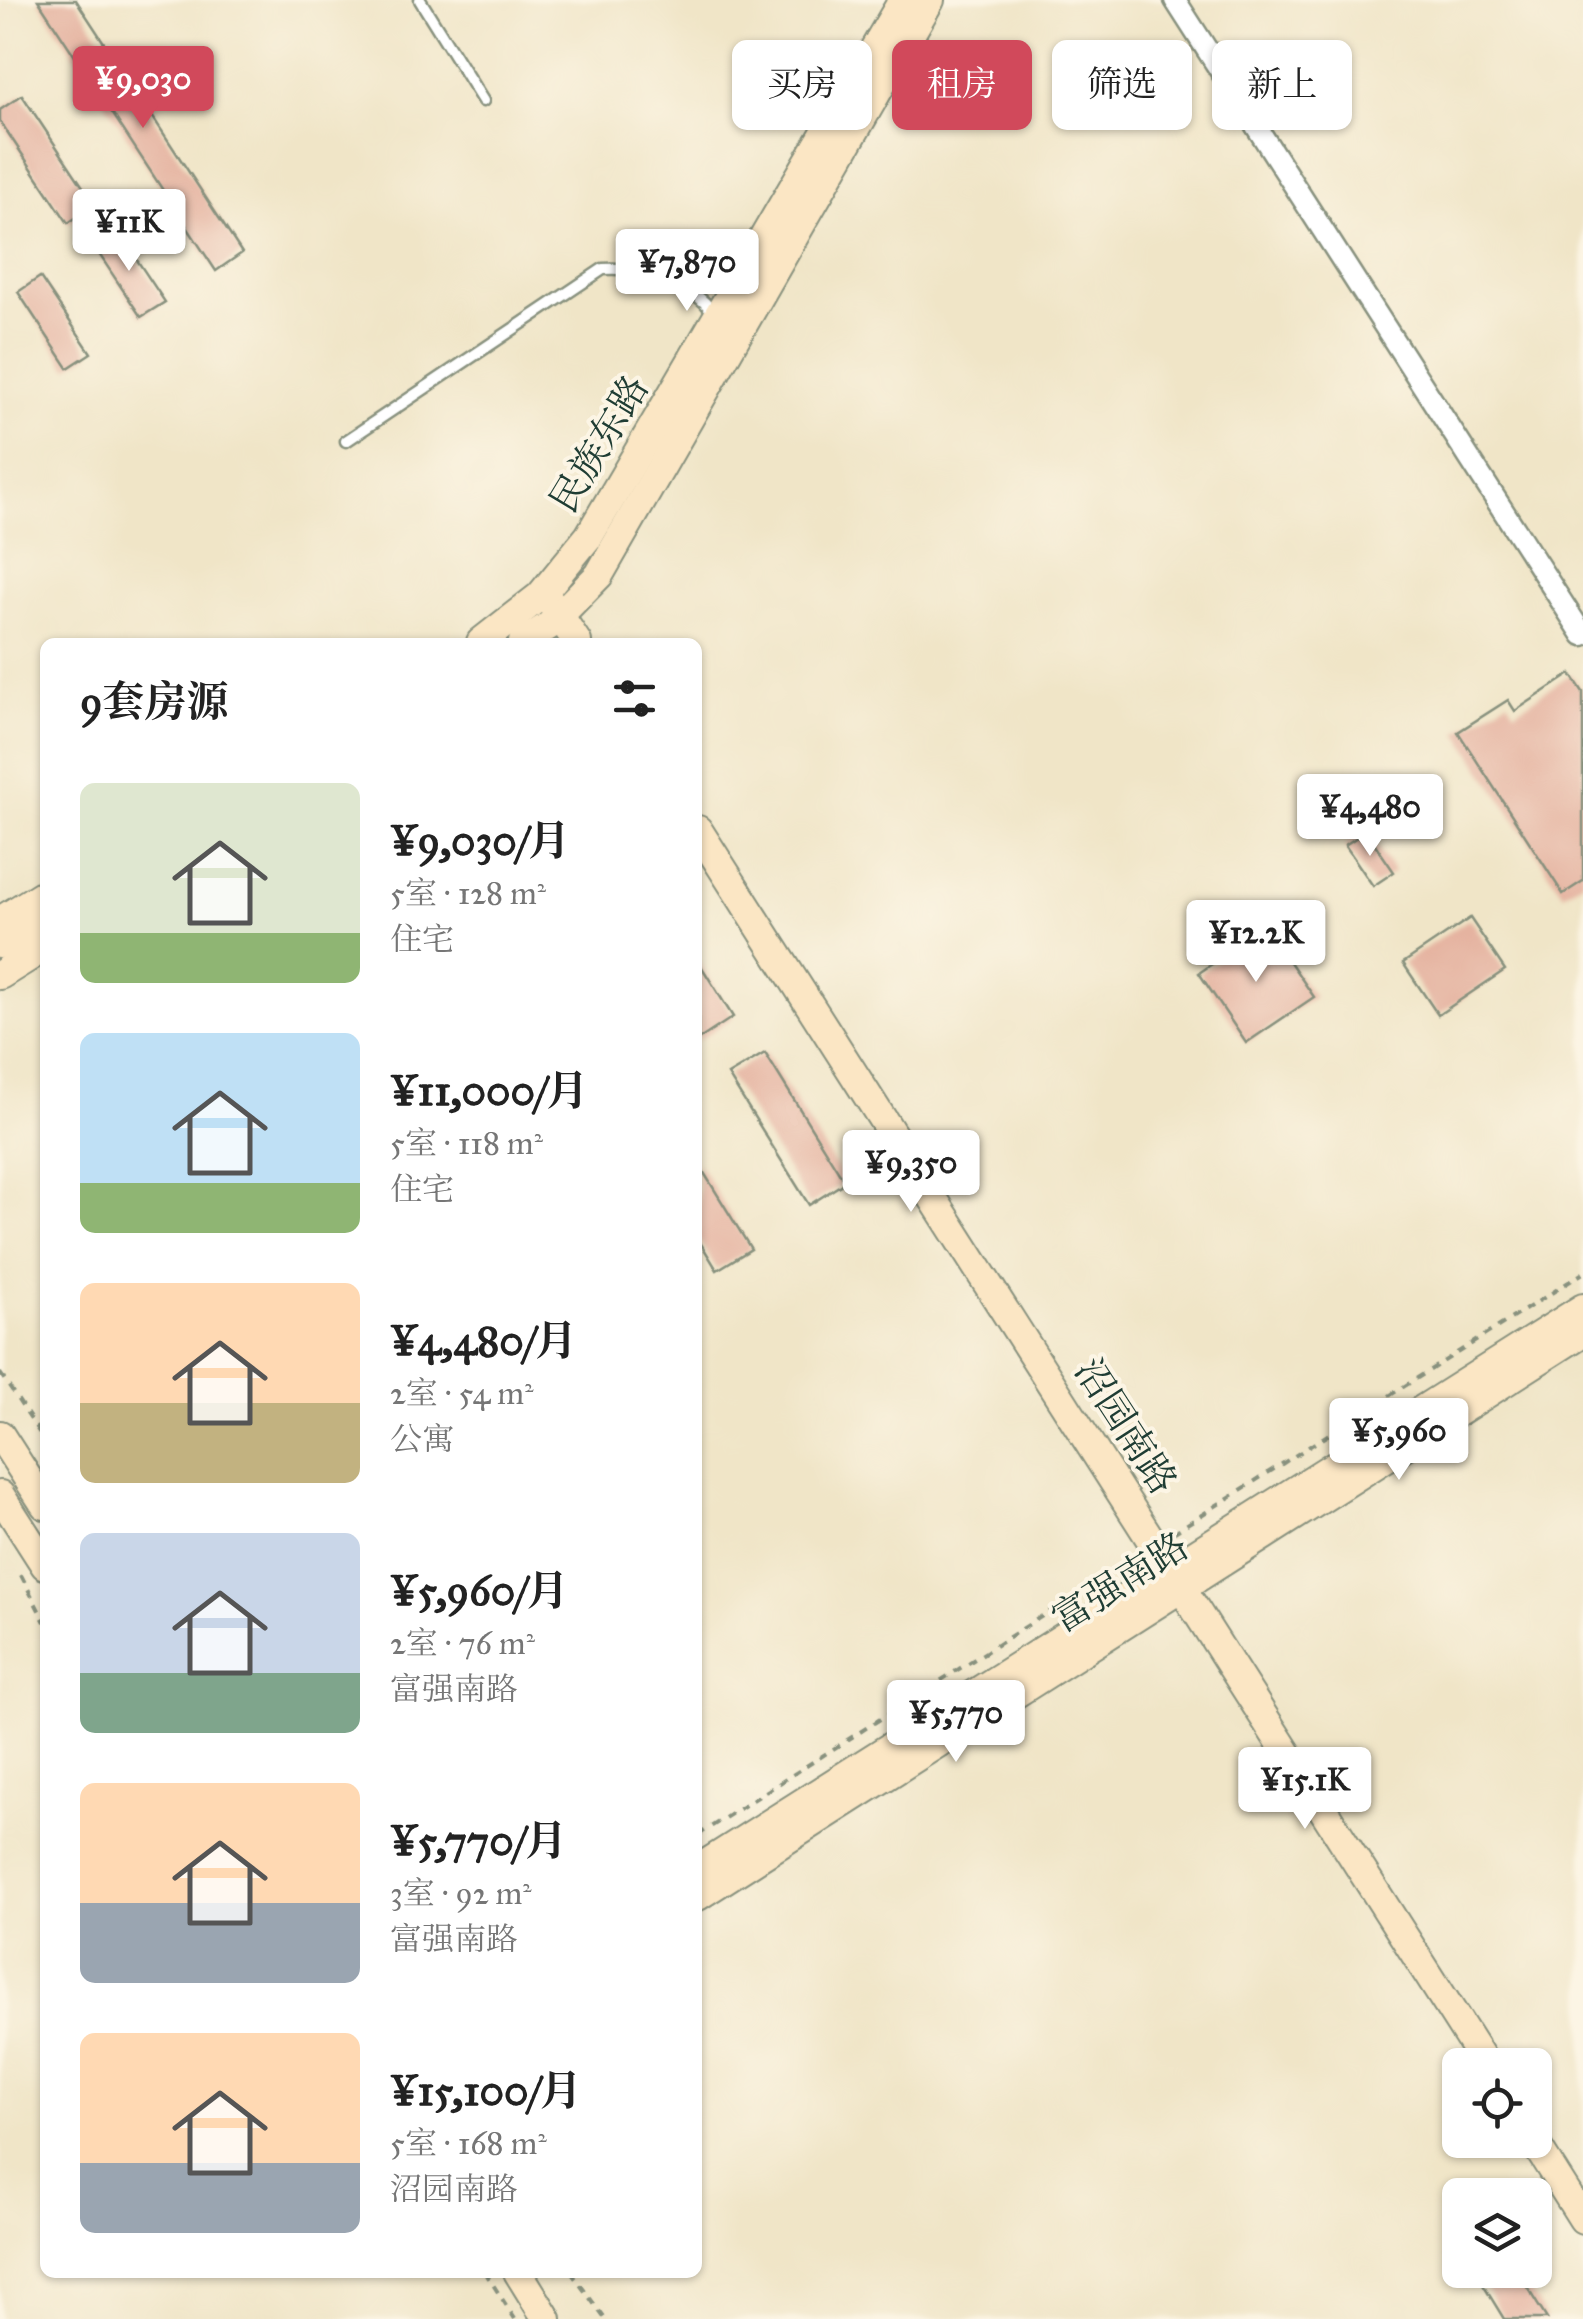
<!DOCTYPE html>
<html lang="zh">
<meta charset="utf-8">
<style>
:root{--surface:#fff;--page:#f6f6f6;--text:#222;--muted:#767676;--accent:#d1495b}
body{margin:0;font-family:"IM FELL Great Primer","Noto Serif SC",serif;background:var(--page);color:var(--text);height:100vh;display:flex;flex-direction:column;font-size:38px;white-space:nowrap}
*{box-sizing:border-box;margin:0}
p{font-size:32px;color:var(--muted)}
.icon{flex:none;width:55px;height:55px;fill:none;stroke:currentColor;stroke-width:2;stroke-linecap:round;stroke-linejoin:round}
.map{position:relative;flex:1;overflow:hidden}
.side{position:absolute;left:40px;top:638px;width:662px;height:1640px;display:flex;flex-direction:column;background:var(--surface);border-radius:15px;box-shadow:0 2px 8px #0004}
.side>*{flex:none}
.guide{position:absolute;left:732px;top:40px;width:700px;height:90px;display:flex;gap:20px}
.controls{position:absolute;left:1442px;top:2048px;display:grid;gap:20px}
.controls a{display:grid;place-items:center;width:110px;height:110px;border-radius:15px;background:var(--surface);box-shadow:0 2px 8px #0004;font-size:50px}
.price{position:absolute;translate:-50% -85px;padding:0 22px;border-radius:10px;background:#fff;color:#222;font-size:32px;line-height:65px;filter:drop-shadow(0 2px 5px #0008)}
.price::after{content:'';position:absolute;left:50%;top:60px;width:30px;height:22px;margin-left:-15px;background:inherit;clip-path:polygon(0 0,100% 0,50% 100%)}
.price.active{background:var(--accent);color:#fff}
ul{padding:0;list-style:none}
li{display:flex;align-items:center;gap:30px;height:250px;padding:0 40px}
li span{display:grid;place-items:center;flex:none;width:280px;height:200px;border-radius:15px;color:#555}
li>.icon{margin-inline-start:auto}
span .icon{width:120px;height:120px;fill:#fffc;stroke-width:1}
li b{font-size:42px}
h2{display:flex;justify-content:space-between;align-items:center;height:120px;padding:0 40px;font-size:42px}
.chip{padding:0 35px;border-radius:15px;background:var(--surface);box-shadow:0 2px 8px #0004;font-size:35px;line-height:90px}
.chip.active{background:var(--accent);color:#fff}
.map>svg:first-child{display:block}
.building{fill:#e5b3a0}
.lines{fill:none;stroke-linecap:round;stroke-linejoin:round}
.lane-casing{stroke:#88917e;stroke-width:15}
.street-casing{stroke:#88917e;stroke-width:25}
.secondary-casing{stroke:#88917e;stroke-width:32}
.path{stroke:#88917e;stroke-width:4;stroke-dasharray:8 8;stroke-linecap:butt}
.lane{stroke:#fff;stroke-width:10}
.street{stroke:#fff;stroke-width:20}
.secondary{stroke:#fbe6c4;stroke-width:28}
.labels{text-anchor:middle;stroke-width:8;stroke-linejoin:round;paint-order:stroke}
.street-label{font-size:38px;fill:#1f3d34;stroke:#fcf5e5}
</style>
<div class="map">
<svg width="1583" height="2319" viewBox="0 0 1583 2319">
<rect width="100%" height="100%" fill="#fcf5e5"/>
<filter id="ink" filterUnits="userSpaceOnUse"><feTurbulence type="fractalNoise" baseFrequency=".01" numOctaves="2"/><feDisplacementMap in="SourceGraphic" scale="20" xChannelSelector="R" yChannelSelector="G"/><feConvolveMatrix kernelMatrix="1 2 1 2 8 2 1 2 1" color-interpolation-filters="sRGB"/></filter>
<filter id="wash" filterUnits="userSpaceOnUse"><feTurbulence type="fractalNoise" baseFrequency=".0048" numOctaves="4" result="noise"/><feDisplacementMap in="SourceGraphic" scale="40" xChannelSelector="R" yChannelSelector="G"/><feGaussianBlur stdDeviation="2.25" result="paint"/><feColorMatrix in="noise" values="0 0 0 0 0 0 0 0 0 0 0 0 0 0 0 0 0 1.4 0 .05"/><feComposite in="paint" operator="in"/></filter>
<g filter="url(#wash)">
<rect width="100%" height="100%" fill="#f0e5c7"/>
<g id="blocks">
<!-- building -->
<g class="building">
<path d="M38 0H76L242 253 216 271Z"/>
<path d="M22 95 95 205 68 223 0 121V110Z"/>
<path d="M117 230 165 302 141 317 93 245Z"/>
<path d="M40 277 91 353 68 368 18 292Z"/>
<path d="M1571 674 1583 692V881L1563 894 1458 732 1508 700 1515 711Z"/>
<path d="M1366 831 1394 872 1373 886 1345 845Z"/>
<path d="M1470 918 1505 970 1438 1015 1403 963Z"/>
<path d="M1266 927 1314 997 1246 1043 1199 973Z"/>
<path d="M698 961 733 1017 698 1040Z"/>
<path d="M765 1053 845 1182 809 1205 728 1075Z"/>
<path d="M698 1163 751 1249 717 1270 698 1239Z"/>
<path d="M1474 2270H1516L1547 2319H1504Z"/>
</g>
</g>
</g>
<g filter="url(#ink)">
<use href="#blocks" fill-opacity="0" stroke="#88917e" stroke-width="2.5"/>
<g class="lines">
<defs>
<g id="lane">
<path d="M420 0 483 101"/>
<path d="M346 441 603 269C647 267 686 278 714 313"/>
</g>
<path id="street" d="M1175 0 1583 635"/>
<g id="secondary">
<path d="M550 601 577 642"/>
<path d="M481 642 540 596 589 536 903 0"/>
<path d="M523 642 550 625 599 575 930 0"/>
<path d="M698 830 1486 2065"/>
<path d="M0 921 45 893"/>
<path d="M0 944 45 916"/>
<path d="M0 975 45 947"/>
<path d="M0 1435 45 1505"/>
<path d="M0 1495 45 1565"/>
<path d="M698 1869 1583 1308"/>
<path d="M698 1896 1583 1332"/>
<path d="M1533 2140 1583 2219"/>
<path d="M518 2272 547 2319"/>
</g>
</defs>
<!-- lane casing -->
<use href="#lane" class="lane-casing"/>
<!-- street casing -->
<use href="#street" class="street-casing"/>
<!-- secondary casing -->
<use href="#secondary" class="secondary-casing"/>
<!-- path -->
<g class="path">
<path d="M0 1373 45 1441"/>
<path d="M1173 1533 1583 1273"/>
<path d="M21 1575 45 1622"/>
<path d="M698 1835 1135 1557"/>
<path d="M485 2272 515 2319"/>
<path d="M571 2272 605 2319"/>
</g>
<!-- lane -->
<use href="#lane" class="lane"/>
<!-- street -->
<use href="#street" class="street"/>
<!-- secondary -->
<use href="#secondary" class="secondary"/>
</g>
</g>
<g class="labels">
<!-- street labels -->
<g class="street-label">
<text transform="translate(599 444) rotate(-59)" y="13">民族东路</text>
<text transform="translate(1126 1426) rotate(57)" y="13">沼园南路</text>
<text transform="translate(1120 1582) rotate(-32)" y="13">富强南路</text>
</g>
</g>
</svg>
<div class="controls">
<a><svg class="icon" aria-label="locate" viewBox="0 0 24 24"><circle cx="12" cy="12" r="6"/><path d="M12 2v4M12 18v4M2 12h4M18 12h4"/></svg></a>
<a><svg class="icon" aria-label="layers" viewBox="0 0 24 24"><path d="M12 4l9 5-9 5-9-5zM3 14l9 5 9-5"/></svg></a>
</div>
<b class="price active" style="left:143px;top:131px">¥9,030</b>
<b class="price" style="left:129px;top:274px">¥11K</b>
<b class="price" style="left:687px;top:314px">¥7,870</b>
<b class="price" style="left:1370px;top:859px">¥4,480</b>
<b class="price" style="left:1256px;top:985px">¥12.2K</b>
<b class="price" style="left:911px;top:1215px">¥9,350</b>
<b class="price" style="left:1399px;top:1483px">¥5,960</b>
<b class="price" style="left:956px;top:1765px">¥5,770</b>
<b class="price" style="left:1305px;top:1832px">¥15.1K</b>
<div class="guide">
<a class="chip">买房</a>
<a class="chip active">租房</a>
<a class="chip">筛选</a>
<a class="chip">新上</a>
</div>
<section class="side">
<h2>9套房源<svg class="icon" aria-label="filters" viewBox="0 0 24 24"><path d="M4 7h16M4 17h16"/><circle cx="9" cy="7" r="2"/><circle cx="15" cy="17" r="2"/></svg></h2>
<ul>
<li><span style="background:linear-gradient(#dfe7d0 75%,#8fb573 0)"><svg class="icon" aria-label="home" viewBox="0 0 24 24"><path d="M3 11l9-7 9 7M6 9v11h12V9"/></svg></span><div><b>¥9,030/月</b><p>5室 · 128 m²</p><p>住宅</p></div></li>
<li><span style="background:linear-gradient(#bfe0f5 75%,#8fb573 0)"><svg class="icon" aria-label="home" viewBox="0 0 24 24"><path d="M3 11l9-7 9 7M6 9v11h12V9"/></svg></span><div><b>¥11,000/月</b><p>5室 · 118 m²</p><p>住宅</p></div></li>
<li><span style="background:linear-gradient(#ffd9b3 60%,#c2b280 0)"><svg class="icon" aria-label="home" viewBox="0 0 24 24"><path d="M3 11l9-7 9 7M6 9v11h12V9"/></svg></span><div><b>¥4,480/月</b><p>2室 · 54 m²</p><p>公寓</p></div></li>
<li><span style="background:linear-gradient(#c9d6e8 70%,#7fa58c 0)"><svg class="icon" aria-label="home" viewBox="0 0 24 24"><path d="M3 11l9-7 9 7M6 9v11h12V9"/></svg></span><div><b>¥5,960/月</b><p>2室 · 76 m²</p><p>富强南路</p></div></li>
<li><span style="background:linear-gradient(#ffd9b3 60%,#9aa5b1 0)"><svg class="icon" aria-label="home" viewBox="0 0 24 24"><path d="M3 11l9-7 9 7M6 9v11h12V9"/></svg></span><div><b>¥5,770/月</b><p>3室 · 92 m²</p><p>富强南路</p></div></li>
<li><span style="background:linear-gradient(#ffd9b3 65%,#9aa5b1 0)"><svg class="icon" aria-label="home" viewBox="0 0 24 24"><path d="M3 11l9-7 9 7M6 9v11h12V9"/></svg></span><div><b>¥15,100/月</b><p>5室 · 168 m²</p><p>沼园南路</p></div></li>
</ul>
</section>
</div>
